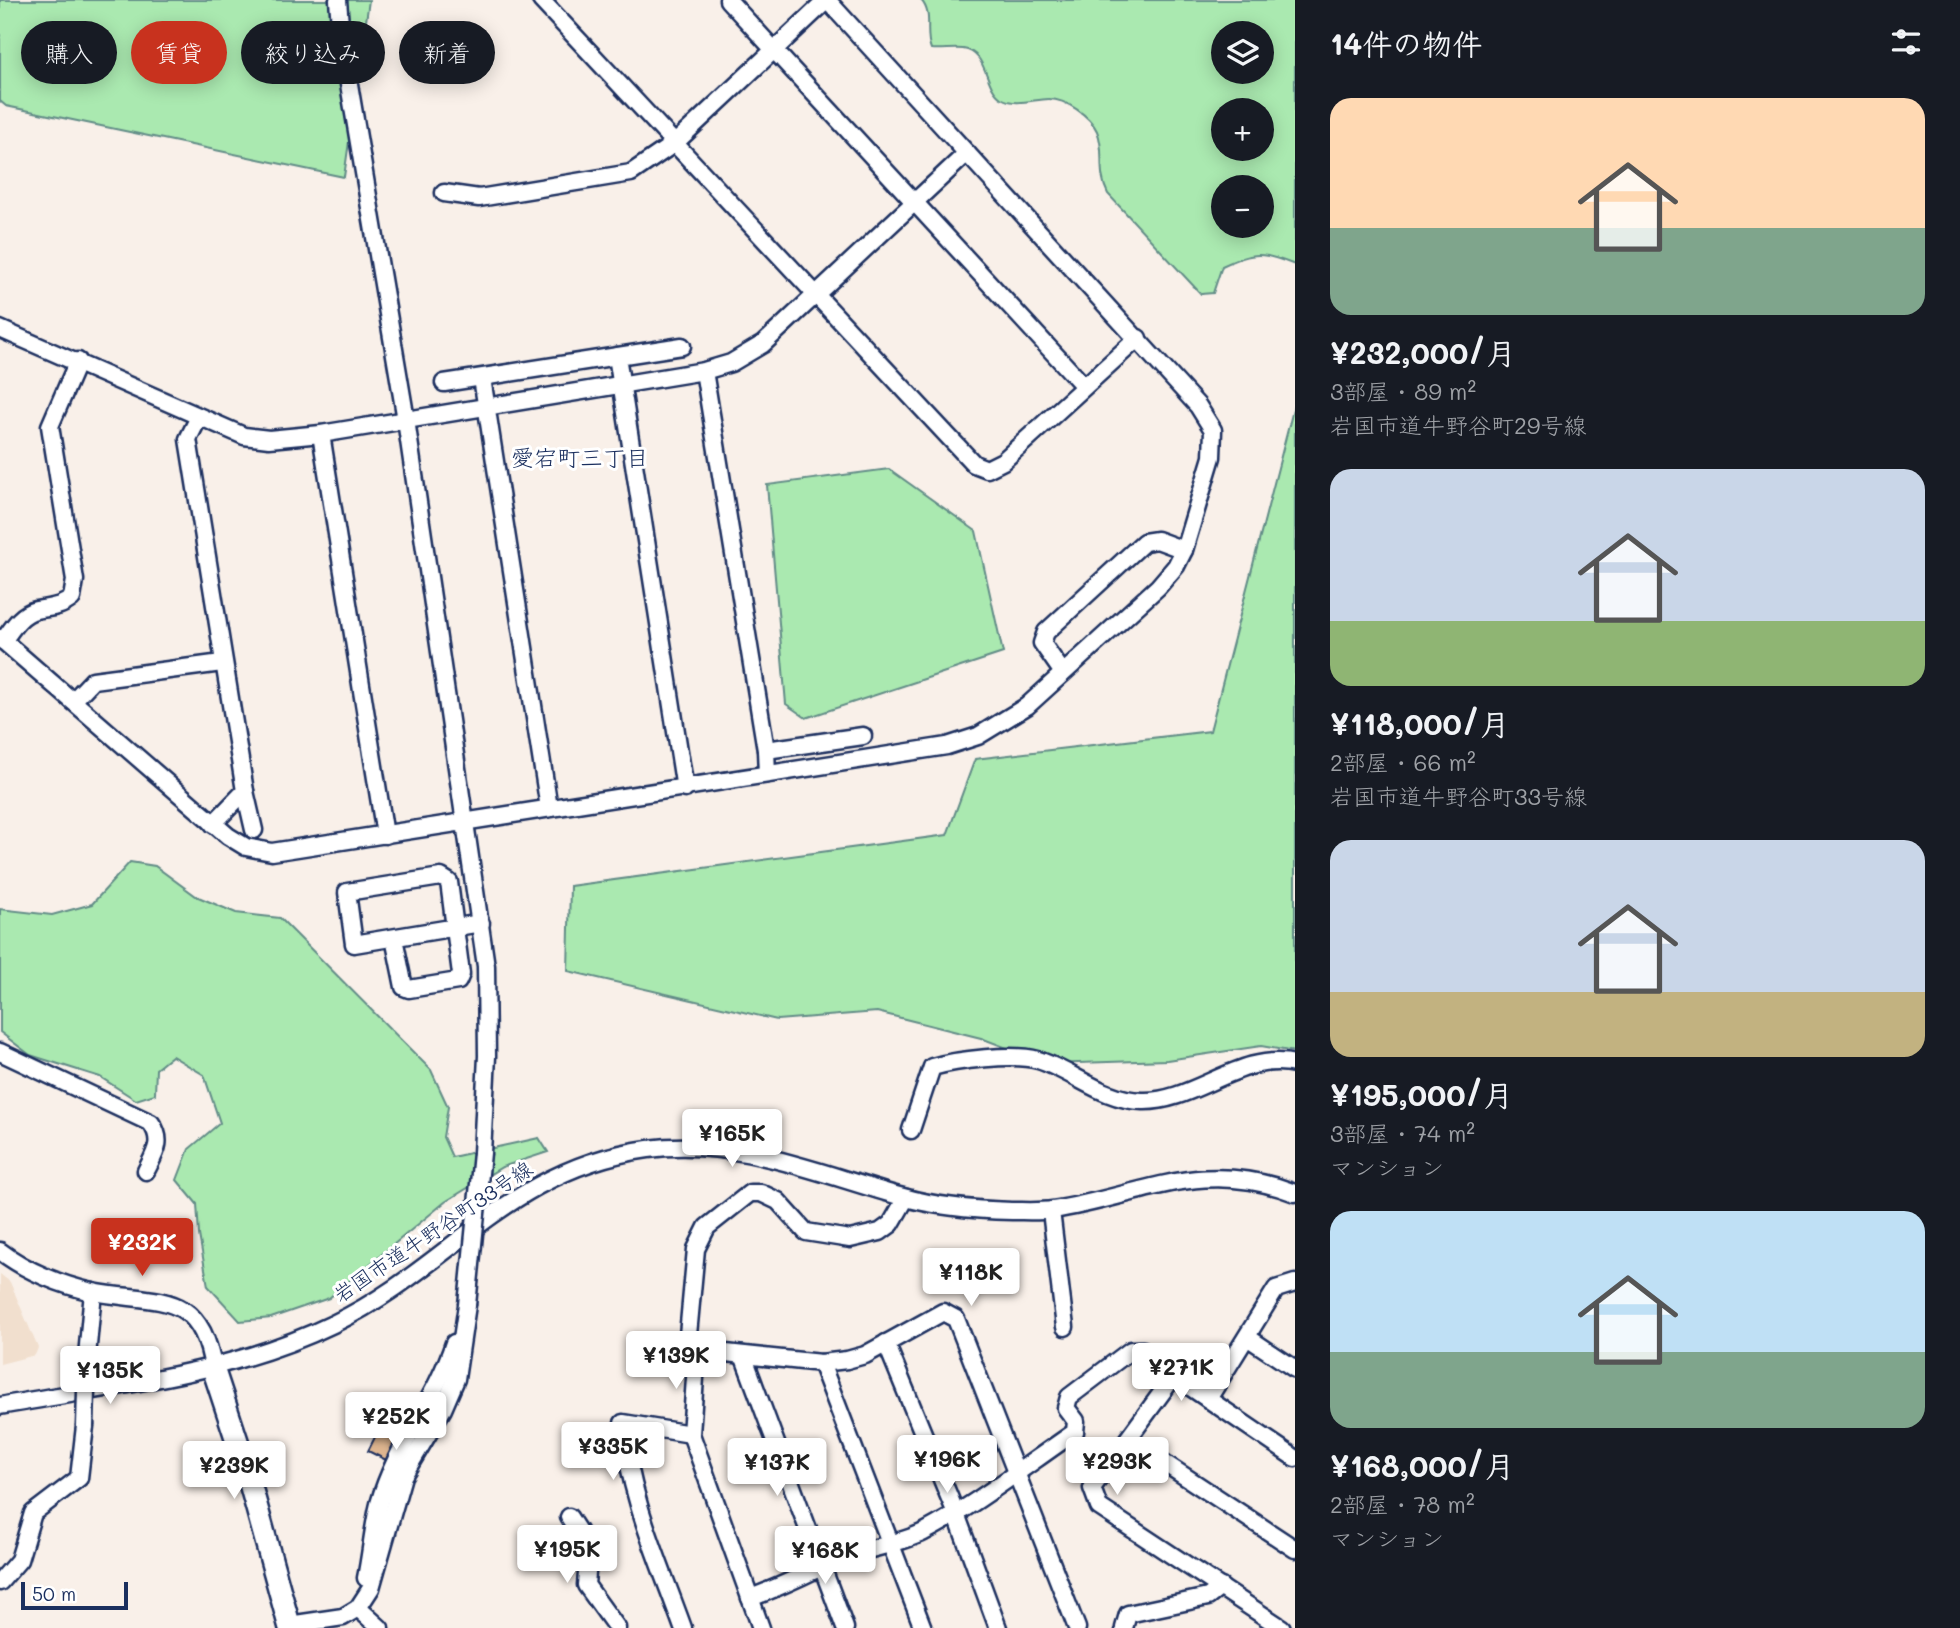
<!DOCTYPE html>
<html lang="ja">
<meta charset="utf-8">
<style>
:root{--surface:#171b24;--page:#20242c;--text:#f1f3f6;--muted:#9ea1a6;--accent:#c8321e}
body{margin:0;font-family:Mali,"Klee One",sans-serif;background:var(--page);color:var(--text);height:100vh;display:flex;flex-direction:column;font-size:26px;white-space:nowrap}
*{box-sizing:border-box;margin:0}
p{font-size:23px;color:var(--muted)}
.icon{flex:none;width:38px;height:38px;fill:none;stroke:currentColor;stroke-width:2;stroke-linecap:round;stroke-linejoin:round}
.map{position:relative;flex:1;overflow:hidden}
.details{display:flex;flex-direction:column;background:var(--surface);width:665px}
.details>*{flex:none}
.banner{position:absolute;left:21px;top:21px;width:665px;height:63px;display:flex;gap:14px}
.tools{position:absolute;left:1211px;top:21px;display:grid;gap:14px}
.tools a{display:grid;place-items:center;width:63px;height:63px;border-radius:50%;background:var(--surface);box-shadow:0 4px 18px #0003;font-size:35px}
.scale{position:absolute;left:21px;bottom:18px;width:107px;box-sizing:border-box;padding-left:7px;border:4px solid #1b2f5e;border-top:0;font-size:19px;line-height:24px;white-space:nowrap;color:#1b2f5e;-webkit-text-stroke:5px #fff;paint-order:stroke}
.price{position:absolute;translate:-50% -60px;padding:0 16px;border-radius:7px;background:#fff;color:#222;font-size:23px;line-height:46px;filter:drop-shadow(0 2px 4px #0008)}
.price::after{content:'';position:absolute;left:50%;top:42px;width:21px;height:16px;margin-left:-10px;background:inherit;clip-path:polygon(0 0,100% 0,50% 100%)}
.price.active{background:var(--accent);color:#fff}
ul{padding:0;list-style:none}
li{display:grid;align-content:center;gap:14px;height:371px;padding:0 35px}
li span{display:grid;place-items:center;height:217px;border-radius:21px;color:#555}
li>.icon{margin-inline-start:auto}
span .icon{width:126px;height:126px;fill:#fffc;stroke-width:1}
li b{font-size:30px}
h2{display:flex;justify-content:space-between;align-items:center;height:84px;padding:0 35px;font-size:30px}
.pill{padding:0 24px;border-radius:32px;background:var(--surface);box-shadow:0 4px 18px #0003;font-size:24px;line-height:63px}
.pill.active{background:var(--accent);color:#fff}
main{display:flex;flex:1;min-height:0}
.map>svg:first-child{display:block}
.built{fill:#f1dfce}
.green{fill:#aae9b0;stroke:#628c87;stroke-width:2;fill-rule:evenodd}
.building{fill:#dfb690;stroke:#1b2f5e;stroke-width:2}
.lines{fill:none;stroke-linecap:round;stroke-linejoin:round}
.minor-casing{stroke:#1b2f5e;stroke-width:21}
.major-casing{stroke:#1b2f5e;stroke-width:26}
.minor{stroke:#fff;stroke-width:16}
.major{stroke:#fff;stroke-width:21}
.minor-bridge-casing{stroke:#1b2f5e;stroke-width:21;stroke-linecap:butt}
.minor-bridge{stroke:#fff;stroke-width:16}
.labels{text-anchor:middle;stroke-width:6;stroke-linejoin:round;paint-order:stroke}
.street-label{font-size:21px;fill:#1b2f5e;stroke:#fff}
.neighbourhood-label{font-size:23px;fill:#1b2f5e;stroke:#fff}
</style>
<main>
<div class="map">
<svg width="1295" height="1628" viewBox="0 0 1295 1628">
<rect width="100%" height="100%" fill="#f9f0e9"/>
<filter id="ink" filterUnits="userSpaceOnUse"><feTurbulence type="fractalNoise" baseFrequency=".0143" numOctaves="2"/><feDisplacementMap in="SourceGraphic" scale="14" xChannelSelector="R" yChannelSelector="G"/><feConvolveMatrix kernelMatrix="1 2 1 2 8 2 1 2 1" color-interpolation-filters="sRGB"/></filter>
<g filter="url(#ink)">
<!-- built -->
<path class="built" d="M0 1274 10 1282 38 1348 35 1355 0 1364Z"/>
<!-- green -->
<g class="green">
<path d="M0 0H369L344 177 6 106 0 101Z"/>
<path d="M921 0H1295V265C1263 252 1254 251 1222 266L1213 293 1201 294 1108 194C1096 170 1106 152 1097 131 1090 116 1066 99 1049 99 1034 99 1016 107 1001 98 984 87 988 52 963 49 953 48 942 50 931 49 924 32 934 15 921 0ZM1223 33H1262V72H1223ZM1223 110H1262V149H1223ZM1223 187H1262V226H1223Z"/>
<path d="M1295 402V1052L1261 1046 1167 1060 1049 1064 981 1038 877 1012 777 1020 568 971 570 886 947 835 975 759 1210 731Z"/>
<path d="M889 469 976 531 1003 653 806 718 786 704 767 485Z"/>
<path d="M130 862 155 866 196 896 236 913 280 918 431 1070 448 1107 443 1137 452 1157 539 1138 548 1152 502 1167 445 1202 329 1298 271 1318 240 1321 208 1286 199 1235 197 1204 177 1180 189 1149 220 1123 204 1075 172 1056 156 1069 155 1094 136 1100 100 1077 30 1055 0 1032V909L52 915 92 904Z"/>
</g>
<!-- building -->
<path class="building" d="M378 1431 424 1454 414 1474 368 1451Z"/>
<g class="lines">
<defs>
<g id="minor">
<path d="M338 0 341 37 406 420 486 966 487 1056 482 1153"/>
<path d="M541 0 974 464 987 469 1003 461 1138 338"/>
<path d="M728 0 1084 386"/>
<path d="M0 329 244 436 269 439 321 434 704 371 731 363 763 344 967 153"/>
<path d="M617 356 685 789"/>
<path d="M704 371 766 750 767 774"/>
<path d="M482 378 549 808"/>
<path d="M444 383 682 346"/>
<path d="M199 417 188 439 245 791 213 824"/>
<path d="M321 434 385 835"/>
<path d="M0 638 228 836 246 847 272 852 947 746 978 736 1027 706 1158 587 1176 566 1184 550 1212 457 1213 430 1198 406 827 0 675 143 631 173 479 198 444 193"/>
<path d="M3 641C12 629 20 614 36 610 50 607 60 608 72 598L75 580 50 426 78 361"/>
<path d="M1063 673 1042 643 1046 632 1144 542 1157 540 1184 550"/>
<path d="M73 701 93 680 222 663"/>
<path d="M766 750 863 736"/>
<path d="M245 791 254 830"/>
<path d="M394 938 404 987 409 989 458 981 461 974 449 882 441 877 347 892 354 944 481 923"/>
<path d="M0 1052 151 1123C164 1141 155 1153 146 1171"/>
<path d="M911 1130 932 1067C956 1060 1014 1053 1038 1060 1073 1071 1103 1100 1142 1101 1194 1103 1241 1051 1295 1064"/>
<path d="M1051 1211 1065 1327"/>
<path d="M0 1251C26 1271 61 1285 93 1292 156 1304 201 1288 213 1368"/>
<path d="M1247 1337 1295 1369"/>
<path d="M886 1343 955 1511 998 1628"/>
<path d="M697 1350 821 1363 847 1360 865 1355 943 1312 956 1319 1077 1628"/>
<path d="M743 1355 845 1628"/>
<path d="M87 1356 93 1292"/>
<path d="M821 1363 923 1628"/>
<path d="M1174 1376 1092 1488 1099 1507 1282 1628"/>
<path d="M1208 1399 1276 1289 1295 1283"/>
<path d="M0 1406C113 1385 228 1375 333 1324 450 1268 508 1168 648 1149 737 1137 819 1174 903 1197 937 1207 976 1210 1012 1211 1025 1211 1040 1212 1053 1210 1143 1196 1201 1157 1295 1193"/>
<path d="M1128 1439 1295 1549"/>
<path d="M569 1517 589 1548 586 1585 617 1628"/>
<path d="M366 1578C371 1554 373 1528 379 1504 395 1446 436 1399 454 1343"/>
<path d="M0 1582 19 1560 33 1513 79 1478 85 1426"/>
<path d="M750 1598C784 1586 814 1569 848 1556 873 1547 899 1544 924 1532 974 1506 1028 1464 1075 1432L1076 1421 1066 1408 1069 1397 1131 1350H1143L1174 1376 1295 1458"/>
<path d="M358 1608 380 1628"/>
<path d="M289 1625 343 1617 358 1608 371 1588 403 1476 443 1409 456 1379 467 1305"/>
<path d="M683 1628C659 1561 628 1494 623 1423L691 1434"/>
<path d="M761 1628 691 1434 697 1350 688 1335 696 1249 707 1227 750 1193H761L778 1201 806 1232 850 1239 880 1232 891 1224 906 1198"/>
<path d="M1124 1628 1128 1614 1208 1597 1221 1587"/>
</g>
<path id="major" d="M213 1368 245 1465 290 1628"/>
</defs>
<!-- minor casing -->
<use href="#minor" class="minor-casing"/>
<!-- major casing -->
<use href="#major" class="major-casing"/>
<!-- minor -->
<use href="#minor" class="minor"/>
<!-- major -->
<use href="#major" class="major"/>
<defs>
<g id="minor-bridge">
<path d="M467 1305 482 1153"/>
<path d="M85 1426 87 1356"/>
</g>
</defs>
<!-- minor-bridge casing -->
<use href="#minor-bridge" class="minor-bridge-casing"/>
<!-- minor-bridge -->
<use href="#minor-bridge" class="minor-bridge"/>
</g>
</g>
<g class="labels">
<!-- street labels -->
<g class="street-label">
<text transform="translate(433 1232) rotate(-34)" y="7">岩国市道牛野谷町33号線</text>
</g>
<!-- neighbourhood labels -->
<g class="neighbourhood-label">
<text x="580" y="466">愛宕町三丁目</text>
</g>
</g>
</svg>
<div class="tools">
<a><svg class="icon" aria-label="layers" viewBox="0 0 24 24"><path d="M12 4l9 5-9 5-9-5zM3 14l9 5 9-5"/></svg></a>
<a>+</a>
<a>−</a>
</div>
<div class="scale">50 m</div>
<b class="price" style="left:732px;top:1169px">¥165K</b>
<b class="price active" style="left:142px;top:1278px">¥232K</b>
<b class="price" style="left:971px;top:1308px">¥118K</b>
<b class="price" style="left:676px;top:1391px">¥139K</b>
<b class="price" style="left:1181px;top:1403px">¥271K</b>
<b class="price" style="left:110px;top:1406px">¥135K</b>
<b class="price" style="left:396px;top:1452px">¥252K</b>
<b class="price" style="left:613px;top:1482px">¥335K</b>
<b class="price" style="left:947px;top:1495px">¥196K</b>
<b class="price" style="left:1117px;top:1497px">¥293K</b>
<b class="price" style="left:777px;top:1498px">¥137K</b>
<b class="price" style="left:234px;top:1501px">¥239K</b>
<b class="price" style="left:567px;top:1585px">¥195K</b>
<b class="price" style="left:825px;top:1586px">¥168K</b>
<div class="banner">
<a class="pill">購入</a>
<a class="pill active">賃貸</a>
<a class="pill">絞り込み</a>
<a class="pill">新着</a>
</div>
</div>
<section class="details">
<h2>14件の物件<svg class="icon" aria-label="filters" viewBox="0 0 24 24"><path d="M4 7h16M4 17h16"/><circle cx="9" cy="7" r="2"/><circle cx="15" cy="17" r="2"/></svg></h2>
<ul>
<li><span style="background:linear-gradient(#ffd9b3 60%,#7fa58c 0)"><svg class="icon" aria-label="home" viewBox="0 0 24 24"><path d="M3 11l9-7 9 7M6 9v11h12V9"/></svg></span><div><b>¥232,000/月</b><p>3部屋 · 89 m²</p><p>岩国市道牛野谷町29号線</p></div></li>
<li><span style="background:linear-gradient(#c9d6e8 70%,#8fb573 0)"><svg class="icon" aria-label="home" viewBox="0 0 24 24"><path d="M3 11l9-7 9 7M6 9v11h12V9"/></svg></span><div><b>¥118,000/月</b><p>2部屋 · 66 m²</p><p>岩国市道牛野谷町33号線</p></div></li>
<li><span style="background:linear-gradient(#c9d6e8 70%,#c2b280 0)"><svg class="icon" aria-label="home" viewBox="0 0 24 24"><path d="M3 11l9-7 9 7M6 9v11h12V9"/></svg></span><div><b>¥195,000/月</b><p>3部屋 · 74 m²</p><p>マンション</p></div></li>
<li><span style="background:linear-gradient(#bfe0f5 65%,#7fa58c 0)"><svg class="icon" aria-label="home" viewBox="0 0 24 24"><path d="M3 11l9-7 9 7M6 9v11h12V9"/></svg></span><div><b>¥168,000/月</b><p>2部屋 · 78 m²</p><p>マンション</p></div></li>
</ul>
</section>
</main>
